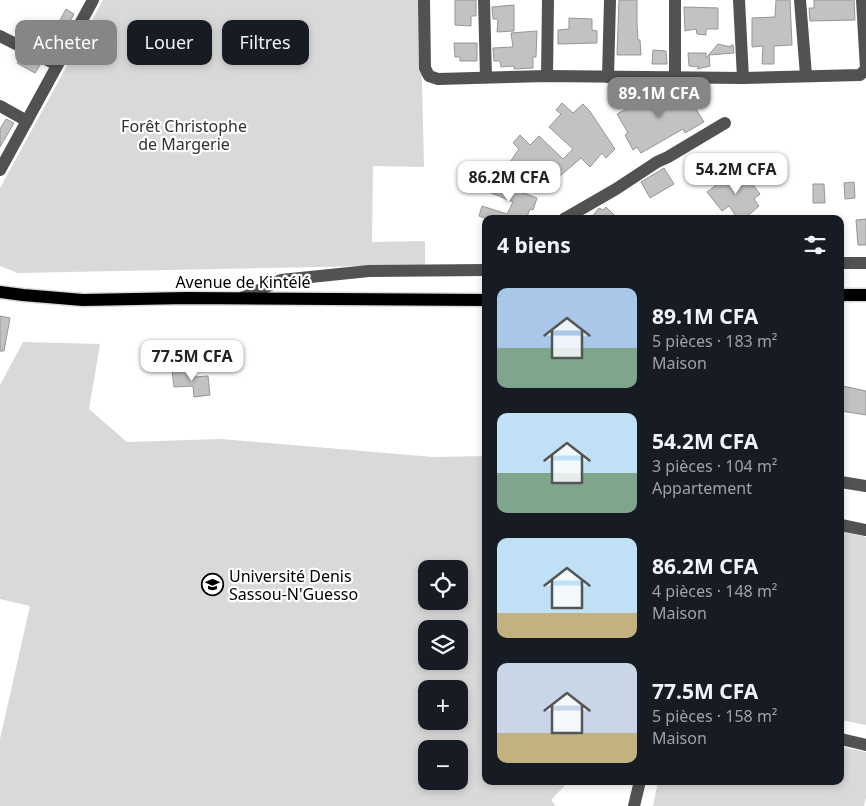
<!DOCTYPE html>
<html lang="fr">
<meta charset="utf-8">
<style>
:root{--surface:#171b24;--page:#242831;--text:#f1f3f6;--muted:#9ea1a6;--accent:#858687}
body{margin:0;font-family:"Noto Sans",sans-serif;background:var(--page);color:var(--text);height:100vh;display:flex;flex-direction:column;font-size:19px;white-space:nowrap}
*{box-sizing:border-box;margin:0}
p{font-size:16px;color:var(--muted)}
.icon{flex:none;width:28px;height:28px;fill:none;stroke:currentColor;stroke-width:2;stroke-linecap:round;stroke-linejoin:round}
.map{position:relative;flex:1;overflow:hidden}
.side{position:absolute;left:482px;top:215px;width:362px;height:570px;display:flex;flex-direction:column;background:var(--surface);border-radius:10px;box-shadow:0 2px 8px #0003}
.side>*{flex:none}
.banner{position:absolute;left:15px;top:20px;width:392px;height:45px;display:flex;gap:10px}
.tools{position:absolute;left:418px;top:560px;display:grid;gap:10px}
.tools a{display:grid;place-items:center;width:50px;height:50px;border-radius:10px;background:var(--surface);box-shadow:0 2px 8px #0003;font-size:25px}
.price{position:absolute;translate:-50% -42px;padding:0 11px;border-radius:10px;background:#fff;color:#222;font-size:16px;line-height:32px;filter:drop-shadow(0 1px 2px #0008)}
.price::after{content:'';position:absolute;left:50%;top:30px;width:15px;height:11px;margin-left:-8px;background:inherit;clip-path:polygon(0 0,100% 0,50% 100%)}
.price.active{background:var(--accent);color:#fff}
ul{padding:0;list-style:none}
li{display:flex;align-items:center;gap:15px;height:125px;padding:0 15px}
li span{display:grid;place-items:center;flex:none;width:140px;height:100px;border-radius:10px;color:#555}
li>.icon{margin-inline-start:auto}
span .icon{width:60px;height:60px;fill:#fffc;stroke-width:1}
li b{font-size:21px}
h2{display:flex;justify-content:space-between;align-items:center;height:60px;padding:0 15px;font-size:21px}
.pill{padding:0 18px;border-radius:10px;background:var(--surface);box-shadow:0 2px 8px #0003;font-size:18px;line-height:45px}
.pill.active{background:var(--accent);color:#fff}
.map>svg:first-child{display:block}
.green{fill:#d9d9d9;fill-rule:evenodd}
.building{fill:#c2c2c2;stroke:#969696}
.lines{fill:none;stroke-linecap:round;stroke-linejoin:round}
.major-casing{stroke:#dbdbdb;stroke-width:15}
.minor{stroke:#525252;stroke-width:12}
.major{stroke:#000;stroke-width:12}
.labels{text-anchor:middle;stroke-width:4.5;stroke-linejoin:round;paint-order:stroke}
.park-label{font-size:16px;fill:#303030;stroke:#fff}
.street-label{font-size:16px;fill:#000;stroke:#fff}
.poi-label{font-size:16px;fill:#000;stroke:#fff;text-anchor:start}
</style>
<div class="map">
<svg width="866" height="806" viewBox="0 0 866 806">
<rect width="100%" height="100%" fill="#fff"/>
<!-- green -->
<g class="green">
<path d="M103 0H420L424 167 373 166 372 242 425 241V265L18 273 0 266V188Z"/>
<path d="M23 342 100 344 89 409 127 442 221 439 433 457 486 456V781H567L566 784 551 800 556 806H0V739L30 606 0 599V385ZM426 569H459V601H426ZM426 629H459V661H426ZM426 689H459V721H426ZM426 749H459V781H426Z"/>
<path d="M841 531 866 537V725L841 720Z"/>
<path d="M841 747 866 752V797L864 806H653L658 781H841Z"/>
</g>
<!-- building -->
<g class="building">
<path d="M455 0H476V16H471V26L455 25Z"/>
<path d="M619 0H637V24L638 40H640L641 55H617Z"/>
<path d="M776 0H790L792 45 774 46V64H762L763 46 752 47V18L775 17Z"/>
<path d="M814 0H854L855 20 810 21 809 8H814Z"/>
<path d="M514 5V31L497 32 498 19H493L492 7Z"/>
<path d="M684 7 718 8V29H706V35L697 34 696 29 685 31Z"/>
<path d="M66 9 74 14 67 27 59 22Z"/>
<path d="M569 18 592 19V30L597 31V43L558 44V30L569 29Z"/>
<path d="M537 31 536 57H533V68L514 69V66L501 67 500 61H494L493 48 513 47 511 33Z"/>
<path d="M454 43H477V61H460V57H455Z"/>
<path d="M718 44 731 47V45H733L734 53 709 55 710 66 706 67 697 69 699 67 689 66 688 53H706V58Z"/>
<path d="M653 50 666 51 667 64H652Z"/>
<path d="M21 56 40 65 35 73 17 63Z"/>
<path d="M679 85 682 86 704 122 685 133 683 129 641 153 637 147 633 150 625 135 628 133 617 114 651 95 653 99 657 97 658 98Z"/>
<path d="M562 103 573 113 583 104 589 110 615 149 606 158 602 153 590 167 581 158 560 176 554 170 545 185 510 162 519 149 513 143 520 135 530 145 539 136 563 159 573 149 549 127 561 114 556 110Z"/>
<path d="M6 119 14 123 0 147V129Z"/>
<path d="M664 168 674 184 650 198 641 182Z"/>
<path d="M733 172 738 178 744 173 760 194 754 199 759 206 744 219H738L729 206 722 211 707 192Z"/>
<path d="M488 180 537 198 533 210 530 209 526 219H487L479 216 482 206 507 214 513 202 484 190Z"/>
<path d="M854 182 855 198 845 199 844 183Z"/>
<path d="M813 184H824L825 203H813Z"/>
<path d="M606 207 618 219H590L599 208 603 210Z"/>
<path d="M866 219V245H858L856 220Z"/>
<path d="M0 316 10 318 4 351H0Z"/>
<path d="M190 369 194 377 208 376 210 395 194 397 193 386 174 387 172 370Z"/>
<path d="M843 386 866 391V415L841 411V393Z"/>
</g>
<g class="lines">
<defs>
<g id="major">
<path d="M0 292 23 295 83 300 187 298 486 300"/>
<path d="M841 295H866"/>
</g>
</defs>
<!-- major casing -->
<use href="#major" class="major-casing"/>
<!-- minor -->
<g class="minor">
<path d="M424 0 425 68 429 76 438 79 547 76 743 78 860 75 866 69 862 0"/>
<path d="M484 0 486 77"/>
<path d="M739 0 743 78"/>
<path d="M800 0 806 75"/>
<path d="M0 36 57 65"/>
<path d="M547 76 548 0"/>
<path d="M608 77 610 0"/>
<path d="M675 78V0"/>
<path d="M0 106 27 121"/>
<path d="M0 170 93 0"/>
<path d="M564 219 616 189 657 162 668 157 725 123"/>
<path d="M841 263H866"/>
<path d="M242 298 281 280 369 271 486 270"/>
<path d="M841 482 866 486"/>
<path d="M841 525 866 530"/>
<path d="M841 739 866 745"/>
<path d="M634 806 640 781"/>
</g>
<!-- major -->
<use href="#major" class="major"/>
</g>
<!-- icons -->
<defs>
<symbol id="university-ring" viewBox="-11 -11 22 22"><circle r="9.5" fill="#fff" stroke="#000" stroke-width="1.5"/><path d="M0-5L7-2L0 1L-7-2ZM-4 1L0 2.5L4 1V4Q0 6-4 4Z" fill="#000"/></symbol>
</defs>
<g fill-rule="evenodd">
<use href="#university-ring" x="200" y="572" width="25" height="25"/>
</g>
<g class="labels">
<!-- park labels -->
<g class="park-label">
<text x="184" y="132">Forêt Christophe<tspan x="184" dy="18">de Margerie</tspan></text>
</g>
<!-- street labels -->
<g class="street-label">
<text x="243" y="288">Avenue de Kintélé</text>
</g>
<!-- poi labels -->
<g class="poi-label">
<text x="229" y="582">Université Denis<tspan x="229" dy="18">Sassou-N'Guesso</tspan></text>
</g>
</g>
</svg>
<div class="tools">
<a><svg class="icon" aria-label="locate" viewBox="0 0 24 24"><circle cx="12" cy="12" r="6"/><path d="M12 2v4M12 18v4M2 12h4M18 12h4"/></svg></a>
<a><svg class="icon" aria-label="layers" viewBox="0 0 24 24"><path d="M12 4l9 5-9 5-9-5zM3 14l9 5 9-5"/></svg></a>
<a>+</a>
<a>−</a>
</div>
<b class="price active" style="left:659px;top:119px">89.1M CFA</b>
<b class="price" style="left:736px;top:195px">54.2M CFA</b>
<b class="price" style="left:509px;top:203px">86.2M CFA</b>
<b class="price" style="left:192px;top:382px">77.5M CFA</b>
<div class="banner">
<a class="pill active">Acheter</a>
<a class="pill">Louer</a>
<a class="pill">Filtres</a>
</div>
<section class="side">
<h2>4 biens<svg class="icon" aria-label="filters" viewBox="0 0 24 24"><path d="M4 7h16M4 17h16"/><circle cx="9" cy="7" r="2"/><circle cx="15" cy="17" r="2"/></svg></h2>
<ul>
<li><span style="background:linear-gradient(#a9c7e8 60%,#7fa58c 0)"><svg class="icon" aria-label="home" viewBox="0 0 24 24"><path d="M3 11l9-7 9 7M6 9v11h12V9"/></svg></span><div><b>89.1M CFA</b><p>5 pièces · 183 m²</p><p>Maison</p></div></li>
<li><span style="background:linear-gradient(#bfe0f5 60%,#7fa58c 0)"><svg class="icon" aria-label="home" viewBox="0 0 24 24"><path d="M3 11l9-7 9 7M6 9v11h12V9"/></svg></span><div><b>54.2M CFA</b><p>3 pièces · 104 m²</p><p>Appartement</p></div></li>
<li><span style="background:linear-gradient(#bfe0f5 75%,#c2b280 0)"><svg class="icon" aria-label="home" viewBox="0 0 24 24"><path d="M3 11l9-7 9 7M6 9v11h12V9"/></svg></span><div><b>86.2M CFA</b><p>4 pièces · 148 m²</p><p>Maison</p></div></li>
<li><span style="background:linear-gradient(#c9d6e8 70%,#c2b280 0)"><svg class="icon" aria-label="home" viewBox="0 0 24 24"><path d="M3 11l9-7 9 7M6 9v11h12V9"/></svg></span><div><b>77.5M CFA</b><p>5 pièces · 158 m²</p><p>Maison</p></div></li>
</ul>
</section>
</div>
